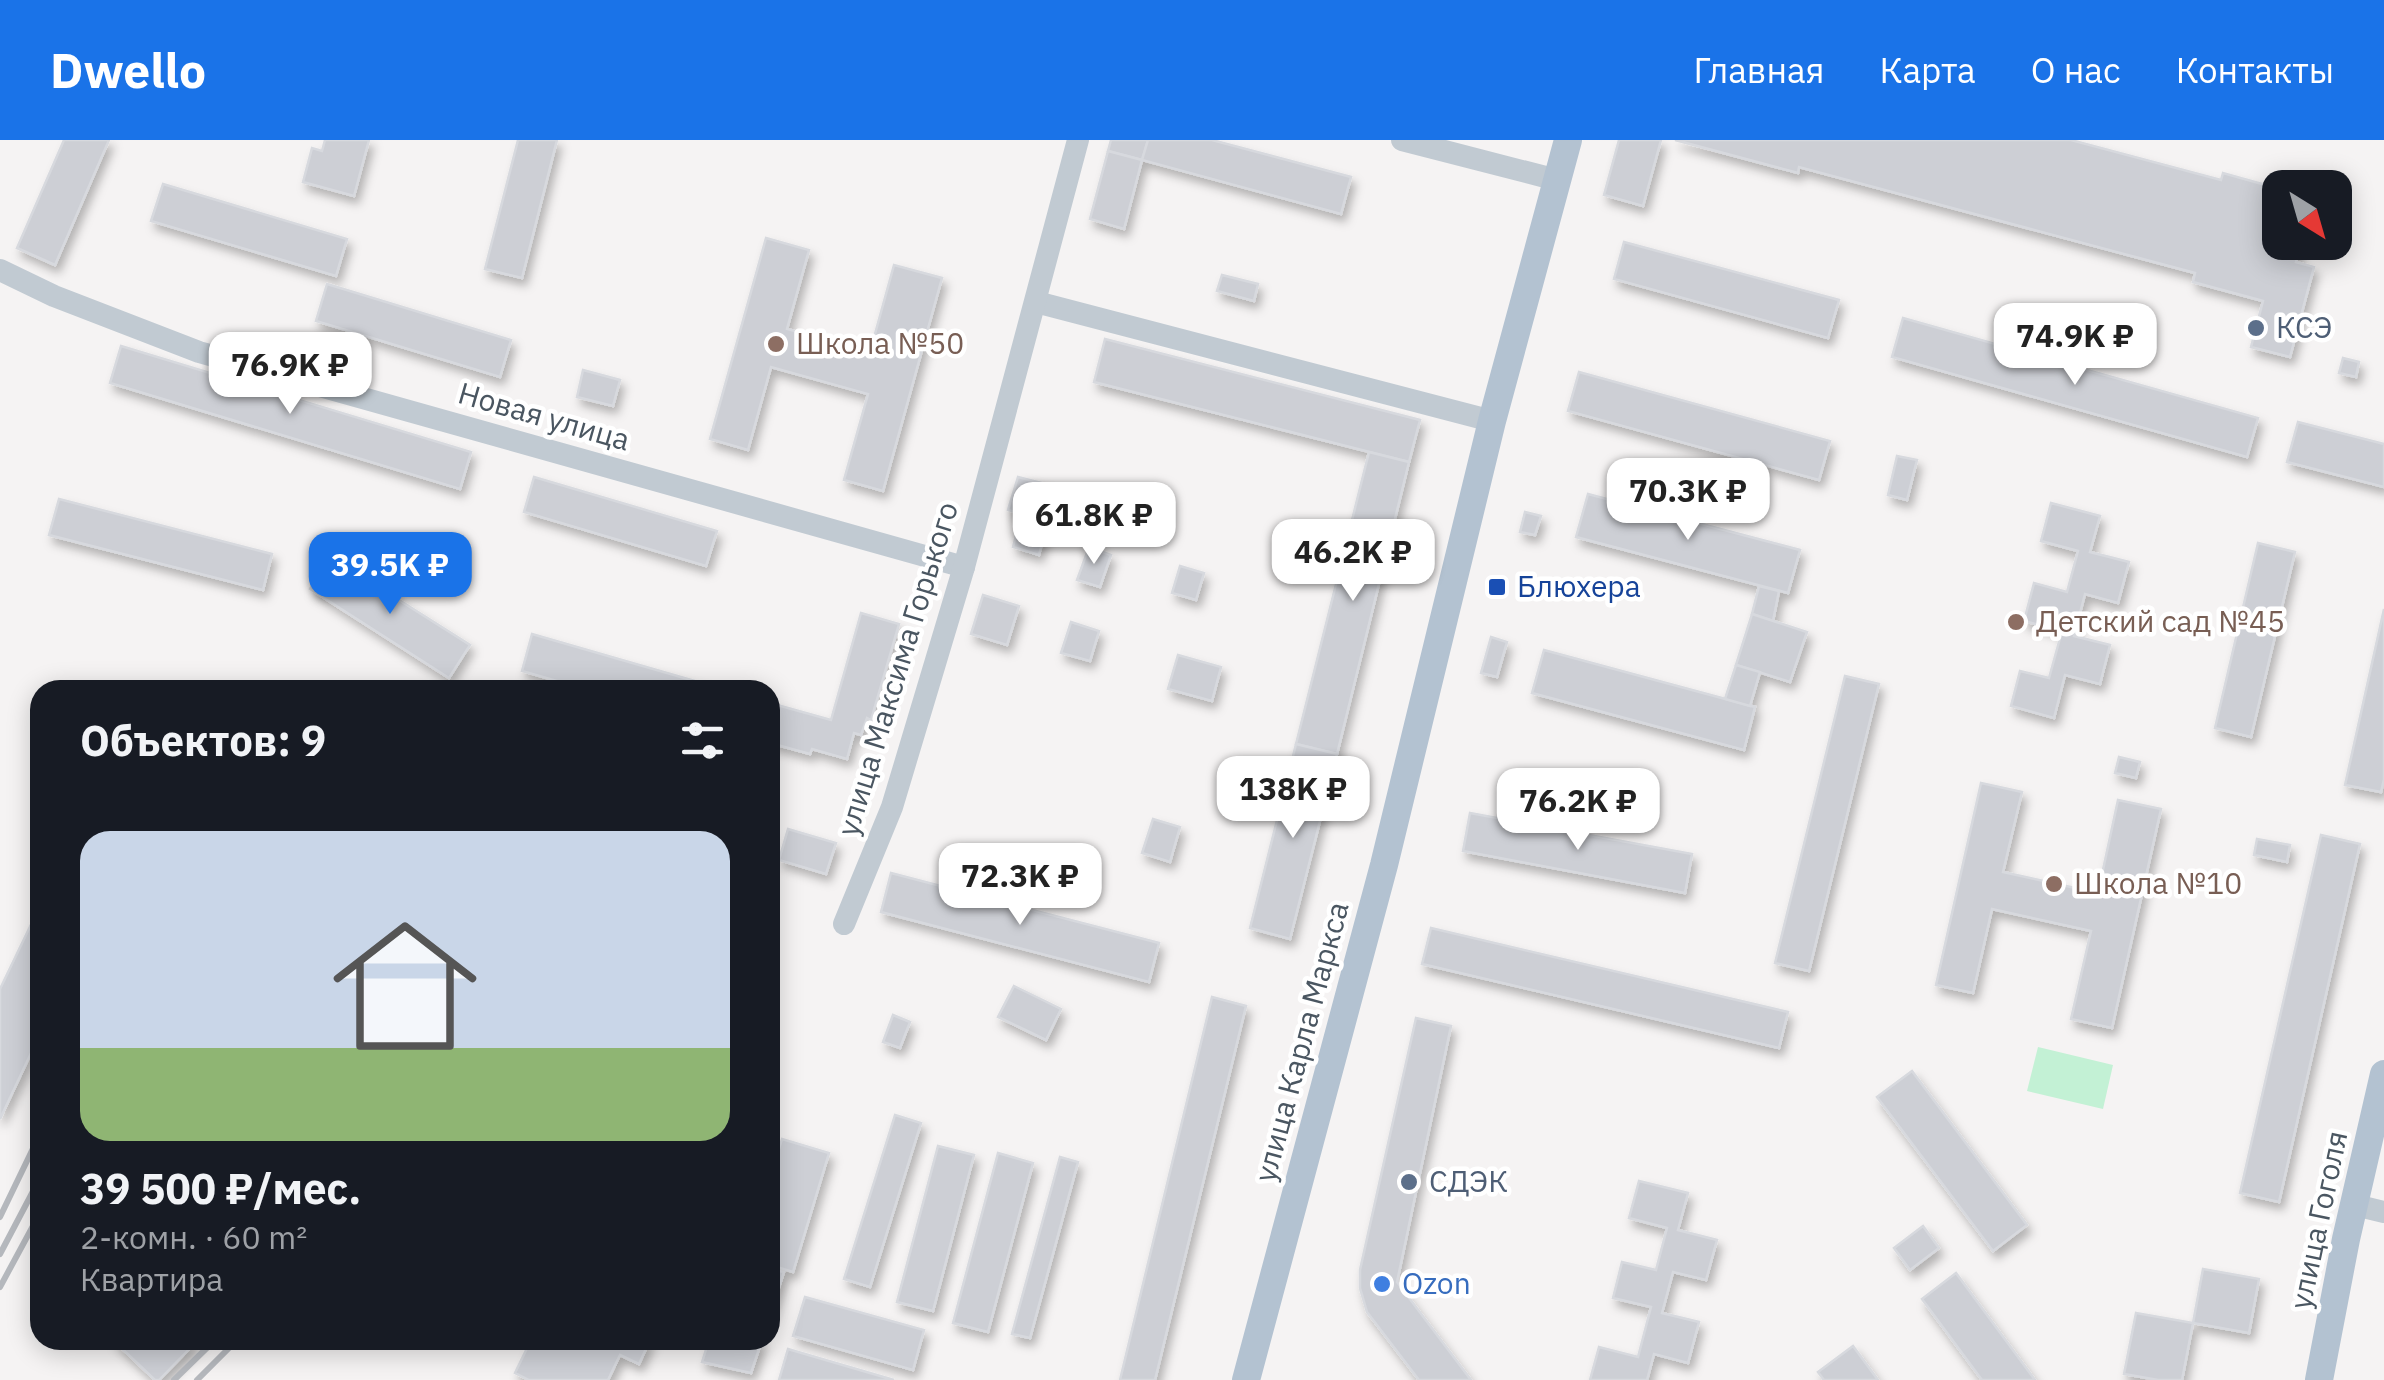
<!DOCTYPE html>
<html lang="ru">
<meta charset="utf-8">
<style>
:root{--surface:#171b24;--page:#242831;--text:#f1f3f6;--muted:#9ea1a6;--line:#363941;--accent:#1a73e8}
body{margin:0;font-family:"IBM Plex Sans",sans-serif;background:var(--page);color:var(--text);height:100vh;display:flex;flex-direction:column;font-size:38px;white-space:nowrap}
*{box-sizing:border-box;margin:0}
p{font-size:32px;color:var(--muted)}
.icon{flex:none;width:55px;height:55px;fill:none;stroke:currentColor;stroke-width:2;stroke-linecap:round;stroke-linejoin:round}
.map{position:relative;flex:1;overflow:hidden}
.sheet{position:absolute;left:30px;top:540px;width:750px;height:670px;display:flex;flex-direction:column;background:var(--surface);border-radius:30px;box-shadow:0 5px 25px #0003}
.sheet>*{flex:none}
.needle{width:65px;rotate:143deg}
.tools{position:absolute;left:2262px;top:30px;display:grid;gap:20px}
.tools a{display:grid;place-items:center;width:90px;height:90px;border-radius:20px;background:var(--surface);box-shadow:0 5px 25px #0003;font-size:50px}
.price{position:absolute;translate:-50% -85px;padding:0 22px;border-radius:20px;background:#fff;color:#222;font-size:32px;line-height:65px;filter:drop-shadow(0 2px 5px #0008)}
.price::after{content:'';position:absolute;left:50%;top:60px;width:30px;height:22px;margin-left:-15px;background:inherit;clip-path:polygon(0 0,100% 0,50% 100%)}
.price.active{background:var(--accent);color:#fff}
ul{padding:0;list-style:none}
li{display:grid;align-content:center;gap:20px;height:530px;padding:0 50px}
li+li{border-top:2px solid var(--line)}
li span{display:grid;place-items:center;height:310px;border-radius:30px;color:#555}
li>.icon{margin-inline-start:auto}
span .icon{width:180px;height:180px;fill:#fffc;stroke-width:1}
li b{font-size:42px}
h2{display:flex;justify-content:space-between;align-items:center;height:120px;padding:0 50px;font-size:42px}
header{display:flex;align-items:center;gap:60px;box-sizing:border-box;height:140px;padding:0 50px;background:var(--accent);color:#fff}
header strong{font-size:48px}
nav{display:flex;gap:55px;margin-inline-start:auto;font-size:35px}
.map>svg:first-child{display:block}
.green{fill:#c3f1d5}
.building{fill:#cdcfd5;stroke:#d7d9de;stroke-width:2.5;filter:url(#shadow)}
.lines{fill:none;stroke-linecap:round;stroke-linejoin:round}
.minor{stroke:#c1cad2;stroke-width:22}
.major{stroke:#b3c2d1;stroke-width:28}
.rail{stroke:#b5b8bd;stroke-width:6}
.service-dot{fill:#5c6f8a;stroke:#fff;stroke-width:4}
.education-dot{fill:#8d6e63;stroke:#fff;stroke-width:4}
.transit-dot{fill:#1a4fb4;stroke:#fff;stroke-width:4}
.shop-dot{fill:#3f7fe0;stroke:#fff;stroke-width:4}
.labels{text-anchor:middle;stroke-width:9;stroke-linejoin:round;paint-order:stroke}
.service-label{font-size:30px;fill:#4e5e75;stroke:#fff;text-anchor:start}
.education-label{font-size:30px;fill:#785e54;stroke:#fff;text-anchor:start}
.street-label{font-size:30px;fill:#4a5661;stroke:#fff}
.transit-label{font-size:30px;fill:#164399;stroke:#fff;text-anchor:start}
.shop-label{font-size:30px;fill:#366cbe;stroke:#fff;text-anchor:start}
</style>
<header>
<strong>Dwello</strong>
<nav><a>Главная</a><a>Карта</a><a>О нас</a><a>Контакты</a></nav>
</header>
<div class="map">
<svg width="2384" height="1240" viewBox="0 0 2384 1240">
<defs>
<filter id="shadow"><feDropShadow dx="4" dy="7" stdDeviation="5" flood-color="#0004"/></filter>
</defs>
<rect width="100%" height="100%" fill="#f5f3f3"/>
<!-- green -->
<path class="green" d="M2038 907 2113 925 2103 969 2027 951Z"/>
<!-- building -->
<g class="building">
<path d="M64 0H109L55 125 17 108Z"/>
<path d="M325 0H369L354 56 303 42 312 8 322 11Z"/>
<path d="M518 0H557L522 138 485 129Z"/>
<path d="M1111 0H1148L1142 20 1108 11Z"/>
<path d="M1148 0H1212L1351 37 1341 74 1142 20Z"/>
<path d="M1619 0H1661L1643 66 1604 55Z"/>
<path d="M1675 0H2071L2221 40 2223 33 2280 49V102H2301L2296 122 2314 127 2290 217 2251 207 2263 161 2193 142 2195 133 1799 27 1798 33Z"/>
<path d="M1108 11 1142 20 1124 89 1090 79Z"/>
<path d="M163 44 347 99 336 136 151 81Z"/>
<path d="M766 98 809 110 787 189 870 212 894 125 942 138 883 351 844 340 868 254 771 227 748 310 710 299Z"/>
<path d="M1624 102 1839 160 1828 198 1614 139Z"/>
<path d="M1222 135 1258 144 1254 161 1217 151Z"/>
<path d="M327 144 511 200 500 237 316 181Z"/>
<path d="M1903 178 2258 278 2247 317 1892 217Z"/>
<path d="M1105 199 1420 280 1409 322 1094 242Z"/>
<path d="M121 206 471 312 460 349 110 243Z"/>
<path d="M2343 218 2359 222 2356 237 2339 233Z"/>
<path d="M583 230 620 240 613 266 577 257Z"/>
<path d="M1579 232 1830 301 1819 340 1568 271Z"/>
<path d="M2298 282 2384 304V347L2287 322Z"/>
<path d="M1369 312 1409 322 1337 614 1296 604Z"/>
<path d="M1897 316 1917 320 1907 360 1888 355Z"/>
<path d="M534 337 717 391 706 426 524 372Z"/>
<path d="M1018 337 1045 344 1035 378 1008 370Z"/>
<path d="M1588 354 1800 410 1788 453 1576 397Z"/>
<path d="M59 359 272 414 263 450 49 395Z"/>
<path d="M2051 363 2100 376 2090 412 2129 422 2118 463 2085 454 2074 496 2110 505 2100 544 2065 535 2054 578 2011 566 2020 531 2049 538 2062 491 2024 481 2034 443 2067 452 2078 411 2041 401Z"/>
<path d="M1525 372 1541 376 1535 395 1520 392Z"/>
<path d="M1019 384 1045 392 1039 415 1013 407Z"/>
<path d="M2258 403 2295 412 2251 597 2215 588Z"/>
<path d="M1089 407 1111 415 1100 447 1077 440Z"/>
<path d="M331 417 470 505 449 538 310 449Z"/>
<path d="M1180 426 1204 433 1196 460 1172 453Z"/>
<path d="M1759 446 1779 451 1773 481 1752 474Z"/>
<path d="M983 455 1019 466 1007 505 971 494Z"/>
<path d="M2384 469V639L2381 652 2345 645Z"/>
<path d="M861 473 899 484 871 580 867 578 861 595 854 593 847 619 812 609 810 614 770 603V563L831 580Z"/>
<path d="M1752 474 1807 492 1790 542 1736 525Z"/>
<path d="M1071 482 1099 491 1090 521 1061 513Z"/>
<path d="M532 494 726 550H588L522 531Z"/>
<path d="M1491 497 1507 502 1497 537 1481 533Z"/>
<path d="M1544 510 1755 567 1744 610 1532 553Z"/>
<path d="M1178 515 1221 527 1212 561 1168 549Z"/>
<path d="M1736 525 1760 532 1750 566 1725 559Z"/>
<path d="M1845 536 1879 544 1809 831 1775 823Z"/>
<path d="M1296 604 1337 614 1290 799 1250 788Z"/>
<path d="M2119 617 2140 622 2136 638 2115 633Z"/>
<path d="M1981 643 2022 652 2003 732 2098 753 2118 660 2161 669 2112 888 2071 879 2091 791 1992 769 1973 853 1936 845Z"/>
<path d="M1470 673 1692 714 1685 753 1463 711Z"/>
<path d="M1153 679 1180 687 1170 722 1142 713Z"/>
<path d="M788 689 836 703 826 734 779 720Z"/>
<path d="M2321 695 2360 704 2279 1062 2240 1053Z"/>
<path d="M2257 699 2290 705 2287 722 2254 715Z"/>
<path d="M891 733 1159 803 1149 842 881 772Z"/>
<path d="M37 772 40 774V894L0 979V849Z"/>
<path d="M1431 788 1788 872 1779 908 1422 824Z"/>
<path d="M1014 846 1061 869 1046 900 998 877Z"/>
<path d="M1212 857 1246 866 1155 1240H1120Z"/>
<path d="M893 875 910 882 900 908 883 902Z"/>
<path d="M1416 878 1451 886 1397 1142 1471 1240H1419L1367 1172 1360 1148V1130Z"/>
<path d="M1912 931 2027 1085 1993 1111 1877 957Z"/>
<path d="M895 975 921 983 870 1147 844 1139Z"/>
<path d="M782 999 829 1013 793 1132 770 1125V1037Z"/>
<path d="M938 1006 974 1015 933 1171 897 1162Z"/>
<path d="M998 1013 1033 1023 988 1192 953 1183Z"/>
<path d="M1060 1017 1078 1022 1030 1198 1012 1194Z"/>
<path d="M1639 1041 1688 1053 1678 1090 1717 1100 1706 1140 1673 1132 1662 1173 1699 1182 1688 1223 1654 1214 1647 1240H1590L1599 1207 1638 1217 1651 1167 1613 1158 1622 1122 1656 1130 1667 1088 1629 1078Z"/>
<path d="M1923 1086 1939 1108 1910 1130 1894 1108Z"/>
<path d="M770 1129 784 1132 770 1175Z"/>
<path d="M2203 1129 2259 1139 2249 1193 2193 1183Z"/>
<path d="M1956 1133 2035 1240H1982L1922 1159Z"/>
<path d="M805 1157 924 1190 913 1230 793 1196Z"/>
<path d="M2136 1173 2193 1183 2182 1240H2158L2124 1234Z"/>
<path d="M113 1200H198L159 1240H155Z"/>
<path d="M531 1200H650L639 1224 620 1215 608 1240H529L515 1233Z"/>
<path d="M709 1200H762L751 1233 702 1222Z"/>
<path d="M1853 1206 1878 1240H1824L1818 1232Z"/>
<path d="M788 1209 894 1240H779Z"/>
</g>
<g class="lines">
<!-- minor -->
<g class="minor">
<path d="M1402 0 1557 40"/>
<path d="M0 130 54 156 199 212 964 427"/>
<path d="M1036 162 1492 281"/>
<path d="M844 784 892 667 964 427 1078 0"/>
<path d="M2355 1065 2384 1072"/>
</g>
<!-- major -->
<g class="major">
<path d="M1246 1240 1384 725 1492 281 1568 0"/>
<path d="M2319 1240 2346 1099 2384 934"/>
</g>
<!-- rail -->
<g class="rail">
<path d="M0 1077 40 994"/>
<path d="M0 1114 40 1038"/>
<path d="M0 1147 40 1073"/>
<path d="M174 1240 215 1200"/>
<path d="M197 1240 237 1200"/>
</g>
</g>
<!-- markers -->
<g class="service-dot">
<circle cx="2256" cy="188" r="10"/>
<circle cx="1409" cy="1042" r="10"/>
</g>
<g class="education-dot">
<circle cx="776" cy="204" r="10"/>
<circle cx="2016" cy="482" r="10"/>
<circle cx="2054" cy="744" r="10"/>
</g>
<rect class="transit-dot" x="1487" y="437" width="20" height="20" rx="5"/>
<circle class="shop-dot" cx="1382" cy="1144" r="10"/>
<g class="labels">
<!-- service labels -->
<g class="service-label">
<text x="2276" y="198">КСЭ</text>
<text x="1429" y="1052">СДЭК</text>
</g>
<!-- education labels -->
<g class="education-label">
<text x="796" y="214">Школа №50</text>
<text x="2036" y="492">Детский сад №45</text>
<text x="2074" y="754">Школа №10</text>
</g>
<!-- street labels -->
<g class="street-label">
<text transform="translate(544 277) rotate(16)" y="10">Новая улица</text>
<text transform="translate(898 529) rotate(-73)" y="10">улица Максима Горького</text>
<text transform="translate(1302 902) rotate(-75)" y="10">улица Карла Маркса</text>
<text transform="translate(2319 1080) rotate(-78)" y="10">улица Гоголя</text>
</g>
<!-- transit labels -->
<g class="transit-label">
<text x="1517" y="457">Блюхера</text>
</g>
<!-- shop labels -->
<g class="shop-label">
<text x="1402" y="1154">Ozon</text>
</g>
</g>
</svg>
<div class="tools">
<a><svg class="needle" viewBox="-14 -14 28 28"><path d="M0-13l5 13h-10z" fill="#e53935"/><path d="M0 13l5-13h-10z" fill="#9ea1a6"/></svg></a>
</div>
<b class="price" style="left:2075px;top:248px">74.9K ₽</b>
<b class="price" style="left:290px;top:277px">76.9K ₽</b>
<b class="price" style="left:1688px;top:403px">70.3K ₽</b>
<b class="price" style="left:1094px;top:427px">61.8K ₽</b>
<b class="price" style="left:1353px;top:464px">46.2K ₽</b>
<b class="price active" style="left:390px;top:477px">39.5K ₽</b>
<b class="price" style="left:1293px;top:701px">138K ₽</b>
<b class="price" style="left:1578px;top:713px">76.2K ₽</b>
<b class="price" style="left:1020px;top:788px">72.3K ₽</b>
<section class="sheet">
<h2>Объектов: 9<svg class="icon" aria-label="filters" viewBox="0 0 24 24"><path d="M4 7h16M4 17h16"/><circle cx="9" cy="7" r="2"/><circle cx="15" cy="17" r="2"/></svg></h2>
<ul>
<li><span style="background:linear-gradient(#c9d6e8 70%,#8fb573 0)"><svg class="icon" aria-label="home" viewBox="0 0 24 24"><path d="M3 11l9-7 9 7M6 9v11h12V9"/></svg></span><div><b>39 500 ₽/мес.</b><p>2-комн. · 60 m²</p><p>Квартира</p></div></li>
</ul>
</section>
</div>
